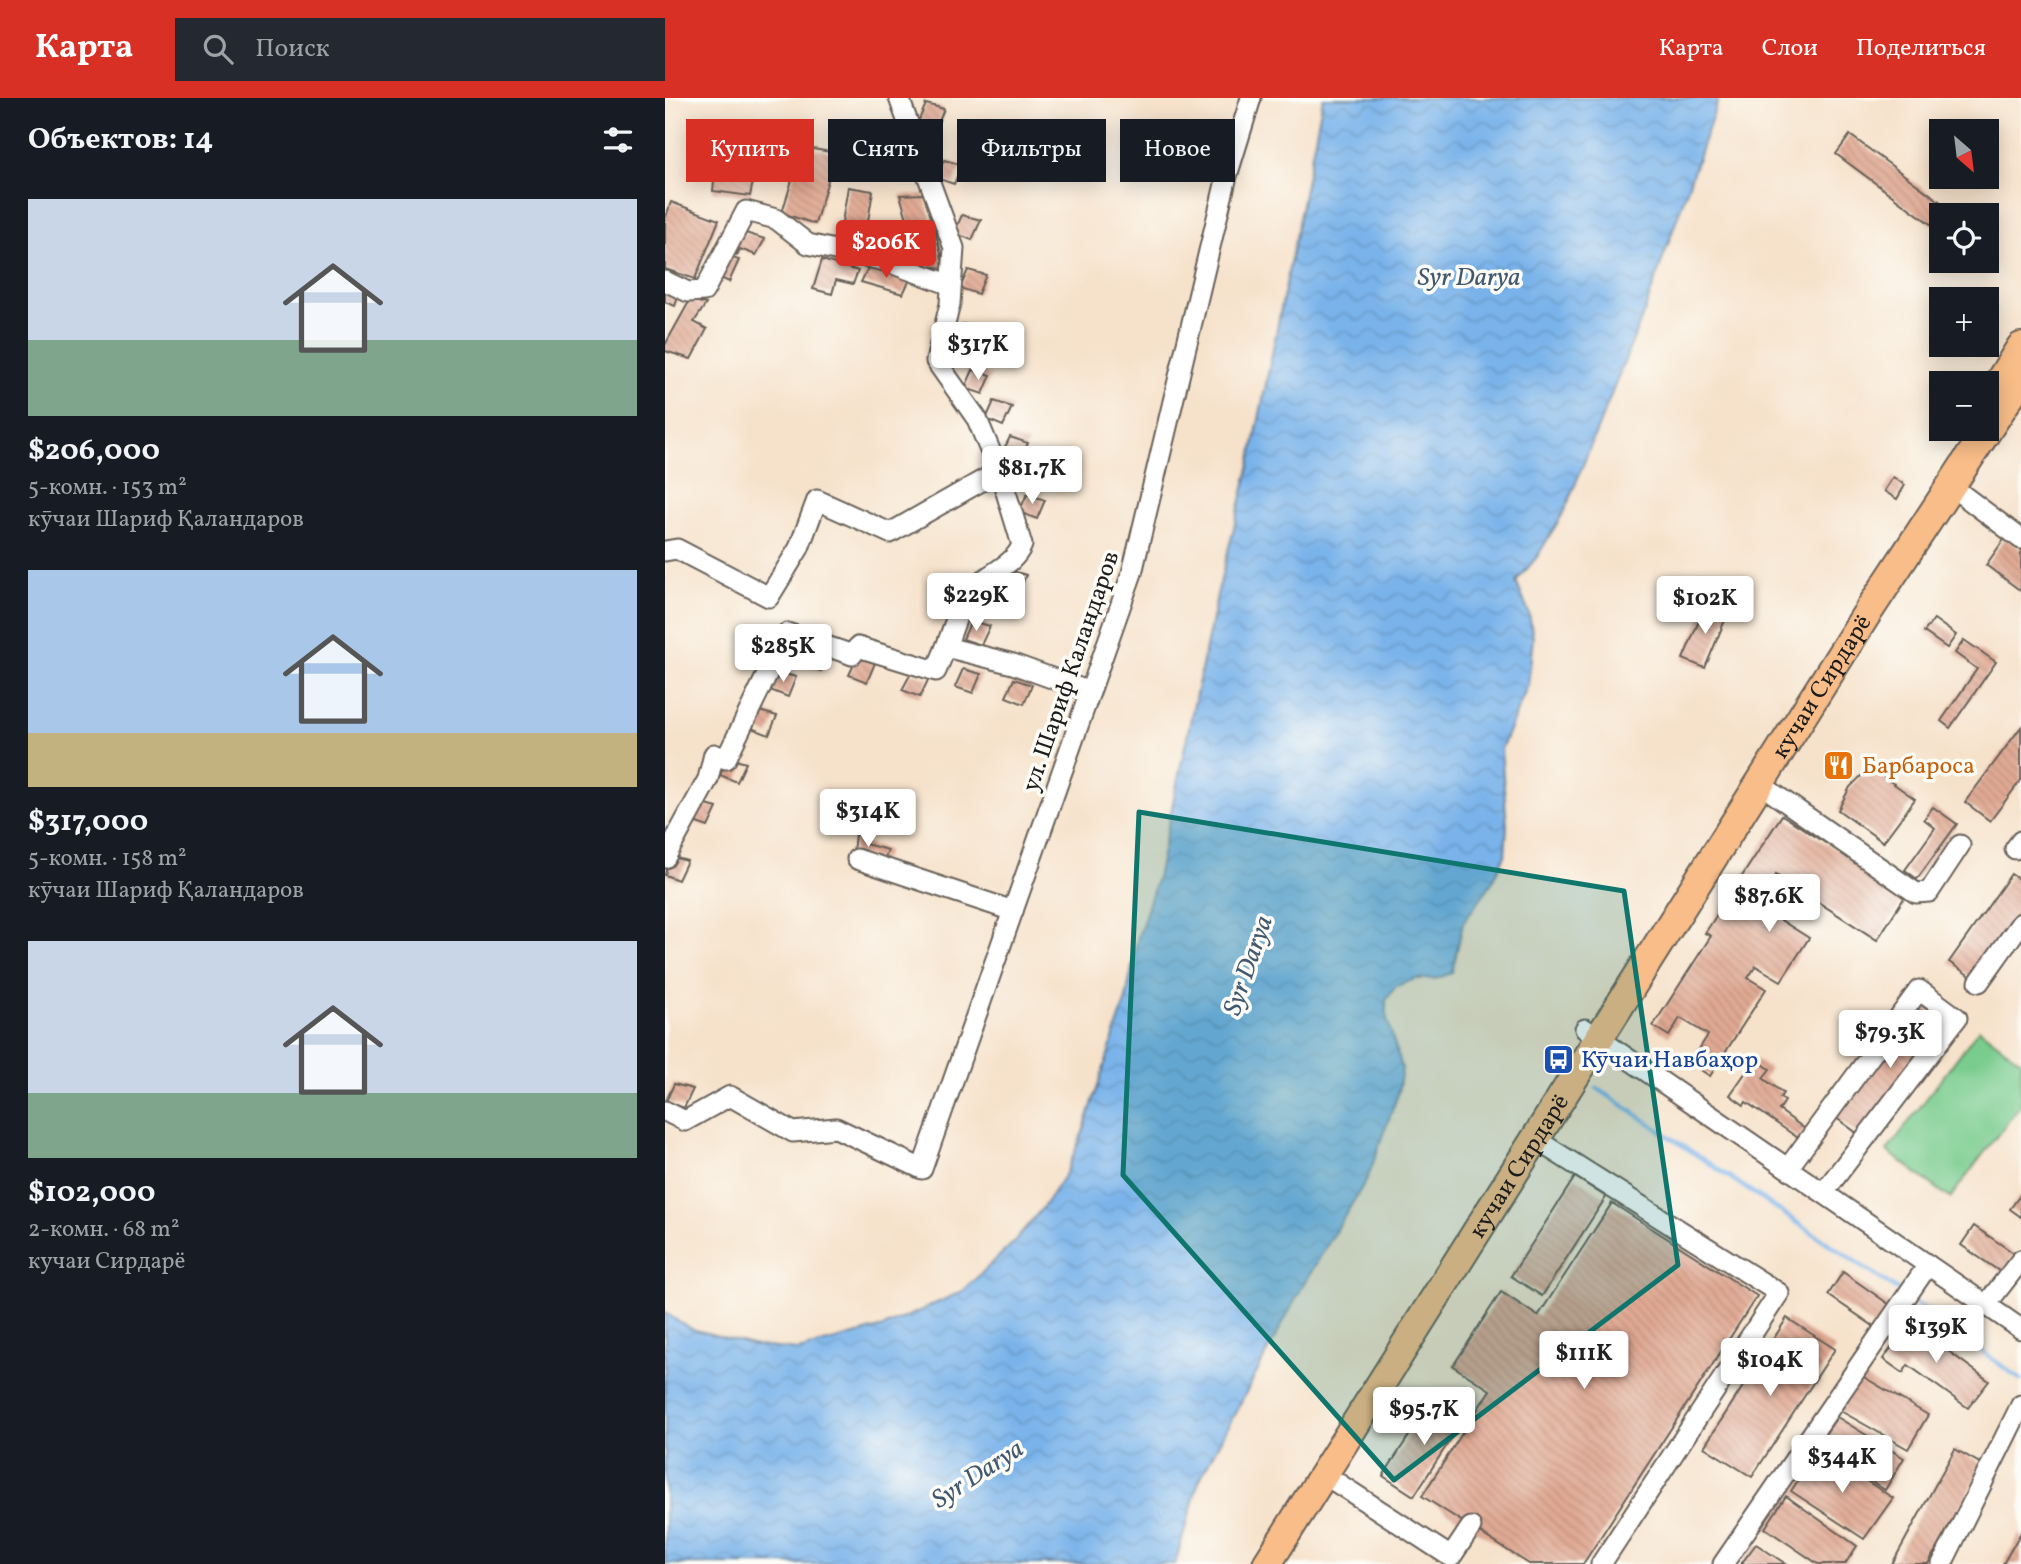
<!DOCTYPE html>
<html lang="ru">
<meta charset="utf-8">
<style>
:root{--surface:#171b24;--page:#242831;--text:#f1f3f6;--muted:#9ea1a6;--accent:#d93025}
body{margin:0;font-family:Vollkorn,serif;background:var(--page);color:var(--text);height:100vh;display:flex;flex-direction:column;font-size:26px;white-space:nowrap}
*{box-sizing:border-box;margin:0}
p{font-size:23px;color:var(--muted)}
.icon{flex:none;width:38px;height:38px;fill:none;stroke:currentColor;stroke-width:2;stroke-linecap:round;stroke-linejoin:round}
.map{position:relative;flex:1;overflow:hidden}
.details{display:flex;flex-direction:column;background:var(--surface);width:665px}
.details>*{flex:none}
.hud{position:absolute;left:21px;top:21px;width:665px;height:63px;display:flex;gap:14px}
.needle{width:46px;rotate:152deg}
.tools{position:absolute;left:1264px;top:21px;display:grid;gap:14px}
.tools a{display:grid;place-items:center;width:70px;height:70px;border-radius:0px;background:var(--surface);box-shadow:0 4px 18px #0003;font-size:35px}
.price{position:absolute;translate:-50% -60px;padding:0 16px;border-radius:7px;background:#fff;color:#222;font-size:23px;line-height:46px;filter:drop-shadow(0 2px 4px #0008)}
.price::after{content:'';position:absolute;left:50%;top:42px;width:21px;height:16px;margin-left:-10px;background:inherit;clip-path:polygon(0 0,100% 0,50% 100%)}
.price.selected{background:var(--accent);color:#fff}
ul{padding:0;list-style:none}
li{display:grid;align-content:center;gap:14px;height:371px;padding:0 28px}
li span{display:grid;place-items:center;height:217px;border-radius:0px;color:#555}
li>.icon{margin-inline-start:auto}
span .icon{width:126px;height:126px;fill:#fffc;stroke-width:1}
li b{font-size:30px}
h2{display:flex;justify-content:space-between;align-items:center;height:84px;padding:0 28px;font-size:30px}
.tag{padding:0 24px;border-radius:0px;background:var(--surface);box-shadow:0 4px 18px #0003;font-size:24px;line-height:63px}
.tag.selected{background:var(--accent);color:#fff}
header{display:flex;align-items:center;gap:42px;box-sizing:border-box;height:98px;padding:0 35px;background:var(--accent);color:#fff}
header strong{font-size:33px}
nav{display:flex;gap:38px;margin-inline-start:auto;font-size:24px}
.search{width:490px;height:63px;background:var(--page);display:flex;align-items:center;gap:18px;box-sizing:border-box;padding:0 24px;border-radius:0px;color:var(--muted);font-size:26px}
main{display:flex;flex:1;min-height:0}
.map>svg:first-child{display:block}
.green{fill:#79cc8e;stroke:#4a7455;stroke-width:2}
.water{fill:url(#water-waves);stroke:#4a6883;stroke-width:2}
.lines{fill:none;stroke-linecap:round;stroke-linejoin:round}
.stream{stroke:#79b3ea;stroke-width:4.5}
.building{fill:url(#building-back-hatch)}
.minor-casing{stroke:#686159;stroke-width:23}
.highway-casing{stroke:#686159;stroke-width:32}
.minor{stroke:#fff;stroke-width:19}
.highway{stroke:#f8bd88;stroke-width:28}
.marked{fill:#0f766e;fill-opacity:0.2;stroke:#0f766e;stroke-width:5;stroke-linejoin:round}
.labels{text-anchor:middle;stroke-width:7;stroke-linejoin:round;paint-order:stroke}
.street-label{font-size:24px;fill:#1c1c1c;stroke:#fdfcf7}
.food-label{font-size:24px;fill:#c56008;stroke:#fdfcf7;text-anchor:start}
.transit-label{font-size:24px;fill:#164399;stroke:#fdfcf7;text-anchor:start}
.water-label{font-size:26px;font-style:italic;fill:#41586e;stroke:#fdfcf7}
</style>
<header>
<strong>Карта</strong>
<div class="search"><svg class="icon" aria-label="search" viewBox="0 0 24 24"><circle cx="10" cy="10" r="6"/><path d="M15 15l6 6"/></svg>Поиск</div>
<nav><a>Карта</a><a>Слои</a><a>Поделиться</a></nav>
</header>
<main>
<section class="details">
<h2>Объектов: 14<svg class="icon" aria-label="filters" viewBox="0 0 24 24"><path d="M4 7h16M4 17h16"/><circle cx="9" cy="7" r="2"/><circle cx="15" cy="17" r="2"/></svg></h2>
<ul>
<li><span style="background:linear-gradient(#c9d6e8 65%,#7fa58c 0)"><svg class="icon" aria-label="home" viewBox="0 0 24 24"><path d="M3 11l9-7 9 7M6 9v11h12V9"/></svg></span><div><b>$206,000</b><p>5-комн. · 153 m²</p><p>кӯчаи Шариф Қаландаров</p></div></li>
<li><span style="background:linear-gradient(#a9c7e8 75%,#c2b280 0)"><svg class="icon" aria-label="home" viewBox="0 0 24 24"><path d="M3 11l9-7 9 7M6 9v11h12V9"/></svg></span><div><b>$317,000</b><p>5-комн. · 158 m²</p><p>кӯчаи Шариф Қаландаров</p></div></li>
<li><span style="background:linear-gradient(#c9d6e8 70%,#7fa58c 0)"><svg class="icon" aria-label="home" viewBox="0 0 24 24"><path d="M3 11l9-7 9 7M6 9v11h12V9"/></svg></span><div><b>$102,000</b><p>2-комн. · 68 m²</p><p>кучаи Сирдарё</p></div></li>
</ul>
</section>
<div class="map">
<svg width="1356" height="1466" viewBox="0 0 1356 1466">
<defs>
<pattern id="water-waves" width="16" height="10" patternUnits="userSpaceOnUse" patternTransform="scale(1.75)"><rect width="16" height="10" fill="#79b3ea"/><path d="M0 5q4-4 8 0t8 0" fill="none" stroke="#6899c8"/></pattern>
<pattern id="building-back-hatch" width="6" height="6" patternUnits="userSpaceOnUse" patternTransform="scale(1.75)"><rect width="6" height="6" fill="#e0a993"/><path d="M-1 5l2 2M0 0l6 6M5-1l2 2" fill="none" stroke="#c0917e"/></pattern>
</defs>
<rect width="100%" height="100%" fill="#fdfcf7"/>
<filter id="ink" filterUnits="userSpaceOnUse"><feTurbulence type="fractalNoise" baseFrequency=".0143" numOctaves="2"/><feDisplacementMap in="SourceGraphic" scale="14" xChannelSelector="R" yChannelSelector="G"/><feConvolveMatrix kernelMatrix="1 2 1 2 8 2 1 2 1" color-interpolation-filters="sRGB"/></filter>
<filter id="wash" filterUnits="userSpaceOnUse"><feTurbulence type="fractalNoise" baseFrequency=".00686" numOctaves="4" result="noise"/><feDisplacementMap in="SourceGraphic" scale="28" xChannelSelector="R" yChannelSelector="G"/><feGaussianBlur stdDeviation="1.57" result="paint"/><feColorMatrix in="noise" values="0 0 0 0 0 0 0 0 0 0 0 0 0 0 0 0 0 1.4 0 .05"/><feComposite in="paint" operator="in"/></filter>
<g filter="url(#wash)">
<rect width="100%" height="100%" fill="#f6e2cb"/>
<!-- green -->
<path class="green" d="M1314 931 1356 963V1006L1285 1100 1222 1053Z"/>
<!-- water -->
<path class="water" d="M658 0H1054L980 212 900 412 872 459 851 484 864 515 868 540 863 587 836 651 842 728 840 757 828 783 798 825 787 875 770 881H750L731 888 721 902 722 921 737 970 733 996 703 1079 636 1191 534 1383 510 1466H0V1215L27 1231 91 1248 133 1252 219 1229 298 1193 349 1144 379 1108 401 1075 418 1034 461 901 472 843 492 780 552 497 585 366Z"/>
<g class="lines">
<!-- stream -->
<g class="stream">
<path d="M932 990 1237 1195"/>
<path d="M1247 1202 1356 1282"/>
</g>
</g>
<g id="blocks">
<!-- building -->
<g class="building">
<path d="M261 6 279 11 271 30 253 24Z"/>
<path d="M55 30 97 40 85 98 48 93Z"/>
<path d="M1185 37 1281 108 1267 127 1171 56Z"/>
<path d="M137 49 171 55 150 126 117 115Z"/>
<path d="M279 62 297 67 289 86 271 80Z"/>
<path d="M183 89 208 93 199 147 174 142Z"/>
<path d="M259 96 275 151 279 170 236 165V148H250L235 97Z"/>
<path d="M6 104 54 122 30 181 0 171V122Z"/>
<path d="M297 117 316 122 307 142 289 135Z"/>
<path d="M74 133 100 141 91 157 75 151 72 157 63 154Z"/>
<path d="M62 158 74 162 64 184 51 178Z"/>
<path d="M157 162 193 173 188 186 171 182 167 196 148 191Z"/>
<path d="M204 168 246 179 238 196 196 184Z"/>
<path d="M303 172 321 177 313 196 295 190Z"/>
<path d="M0 192 13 199 10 208 0 204Z"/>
<path d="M25 202 41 206 29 224 42 231 26 261 0 253V247Z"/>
<path d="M298 226 316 231 308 250 290 244Z"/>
<path d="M308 272 326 277 318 296 300 290Z"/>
<path d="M329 303 347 309 338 328 321 321Z"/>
<path d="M345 339 363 345 354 364 336 357Z"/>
<path d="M1228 379 1240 387 1232 401 1219 393Z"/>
<path d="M362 396 380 402 372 421 354 414Z"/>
<path d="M1340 440 1356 452V493L1321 467Z"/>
<path d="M343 472 361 477 353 496 335 489Z"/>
<path d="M1041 506 1063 515 1040 570 1018 561Z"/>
<path d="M1269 521 1291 537 1282 550 1259 534Z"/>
<path d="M306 523 325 528 316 547 298 541Z"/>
<path d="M1299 542 1331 564 1285 630 1276 623 1312 571 1290 555Z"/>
<path d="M146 549 164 554 156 573 138 567Z"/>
<path d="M192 560 210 565 202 584 184 577Z"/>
<path d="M298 571 316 576 308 595 290 589Z"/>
<path d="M113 574 131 579 123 599 105 592Z"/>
<path d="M246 575 264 580 255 599 237 592Z"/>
<path d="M349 581 367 587 359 606 341 599Z"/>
<path d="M94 613 112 618 104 637 86 630Z"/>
<path d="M1356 629V682L1325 723 1300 704Z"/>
<path d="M63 660 81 665 72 684 55 677Z"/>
<path d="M1205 669 1250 701 1218 744 1173 712 1185 689Z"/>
<path d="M34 705 52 710 43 729 26 723Z"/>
<path d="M1268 709 1292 726 1252 781 1240 772 1270 730 1259 721Z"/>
<path d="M1117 717 1241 797 1212 842 1111 777 1092 807 1144 840 1116 883 1091 868 1083 880 1101 891 1045 978 1025 965 1043 937 1015 920 1004 938 988 928 1046 838 1040 835Z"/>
<path d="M190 736 200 740V746L223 752 219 762 188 754Z"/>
<path d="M4 758 22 763 13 782 0 777Z"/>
<path d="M1346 776 1356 783V812L1308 880 1284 864Z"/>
<path d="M1255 906 1280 925 1196 1038 1170 1019Z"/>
<path d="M1090 961 1105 971 1098 980 1118 995 1115 1000 1120 1003 1114 1012 1140 1031 1133 1040 1081 1004 1079 1007 1065 997Z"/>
<path d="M9 986 28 991 19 1010 1 1003Z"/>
<path d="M910 1079 941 1099 877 1198 846 1178Z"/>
<path d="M1356 1096V1119L1345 1111Z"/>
<path d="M947 1105 1092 1198 918 1466H864L757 1398 825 1292 788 1268 836 1194 873 1218Z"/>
<path d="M1309 1128 1350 1156 1337 1175 1296 1147Z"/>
<path d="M1178 1174 1225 1207 1210 1229 1163 1197Z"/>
<path d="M1122 1220 1170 1251 1087 1379 1039 1349Z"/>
<path d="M1245 1225 1324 1283 1303 1310 1243 1267 1238 1275 1218 1261Z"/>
<path d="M1197 1278 1263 1317 1243 1351 1174 1312Z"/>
<path d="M769 1299 800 1319 749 1398 718 1378Z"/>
<path d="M1172 1319 1239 1360 1220 1392 1152 1348Z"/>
<path d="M1290 1351 1318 1367 1263 1466H1227Z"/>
<path d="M1153 1352 1228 1400 1199 1441 1126 1393Z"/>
<path d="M1121 1398 1192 1448 1180 1466H1153L1100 1430Z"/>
<path d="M1356 1434V1466H1338Z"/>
<path d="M1091 1446 1121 1466H1076Z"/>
</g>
</g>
</g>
<g filter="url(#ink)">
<use href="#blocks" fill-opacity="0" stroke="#686159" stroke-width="2"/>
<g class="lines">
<defs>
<g id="minor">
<path d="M234 0 289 150 285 206 271 263 312 321 337 381 357 447C349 467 326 474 311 488 295 504 289 528 281 549L348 566 425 594"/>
<path d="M0 183 23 194 39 193 81 113 111 121 143 146 220 163 286 187"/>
<path d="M1287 389 1356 441"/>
<path d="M0 453 12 451 104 499 134 450 152 402 225 435 334 373"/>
<path d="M1095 686 1251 795 1264 794 1295 747"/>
<path d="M1350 751 1356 743"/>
<path d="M0 760 43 681 49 656 61 661 122 535 182 555 187 557 193 549 271 573 281 549"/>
<path d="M192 761 348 813"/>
<path d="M1314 884 1356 825"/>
<path d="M920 931 1356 1231"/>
<path d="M0 1013 20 1023 65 998 128 1034 171 1030 257 1071 467 475 562 78 586 0"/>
<path d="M870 1041 1114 1195 936 1466"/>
<path d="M1123 1070 1254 892 1292 920 1159 1094"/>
<path d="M1321 1207 1356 1162"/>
<path d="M657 1375 786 1459 806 1429"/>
<path d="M1058 1466 1263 1167"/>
<path d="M1277 1466 1356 1307"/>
</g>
<g id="highway">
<path d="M1326 297 1356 249"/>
<path id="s1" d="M602 1466 1201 517 1356 281"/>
</g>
</defs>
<!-- minor casing -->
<use href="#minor" class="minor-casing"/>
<!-- highway casing -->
<use href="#highway" class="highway-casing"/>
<!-- minor -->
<use href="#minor" class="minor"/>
<!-- highway -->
<use href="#highway" class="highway"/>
</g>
</g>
<!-- marked area -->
<path class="marked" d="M474 714 959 793 1013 1167 729 1382 458 1077Z"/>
<!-- icons -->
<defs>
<symbol id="restaurant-square" viewBox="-11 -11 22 22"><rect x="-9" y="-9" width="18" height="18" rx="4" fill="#e8710a" stroke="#fdfcf7"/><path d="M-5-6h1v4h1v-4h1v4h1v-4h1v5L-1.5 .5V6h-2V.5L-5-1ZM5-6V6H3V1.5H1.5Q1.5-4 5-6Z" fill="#fff"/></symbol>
<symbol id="bus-square" viewBox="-11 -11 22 22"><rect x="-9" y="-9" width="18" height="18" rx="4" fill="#1a4fb4" stroke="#fdfcf7"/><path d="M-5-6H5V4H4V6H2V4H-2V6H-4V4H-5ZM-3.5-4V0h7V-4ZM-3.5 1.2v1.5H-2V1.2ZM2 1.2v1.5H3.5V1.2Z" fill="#fff"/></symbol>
</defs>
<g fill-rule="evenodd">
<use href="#restaurant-square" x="1156" y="650" width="35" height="35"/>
<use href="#bus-square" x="876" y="944" width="35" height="35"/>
</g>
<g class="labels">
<!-- street labels -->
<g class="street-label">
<text transform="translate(405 573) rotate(-71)" y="8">ул. Шариф Каландаров</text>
<text dy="8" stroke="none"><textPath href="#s1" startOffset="1038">кучаи Сирдарё</textPath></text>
<text dy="8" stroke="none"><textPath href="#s1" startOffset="471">кучаи Сирдарё</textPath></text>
</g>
<!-- food labels -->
<g class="food-label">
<text x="1197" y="675">Барбароса</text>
</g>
<!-- transit labels -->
<g class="transit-label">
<text x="916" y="969">Кӯчаи Навбаҳор</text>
</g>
<!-- water labels -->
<g class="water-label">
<text x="804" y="187">Syr Darya</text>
<text transform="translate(582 867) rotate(-71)" y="9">Syr Darya</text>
<text transform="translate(312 1375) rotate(-33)" y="9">Syr Darya</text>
</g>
</g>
</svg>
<div class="tools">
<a><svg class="needle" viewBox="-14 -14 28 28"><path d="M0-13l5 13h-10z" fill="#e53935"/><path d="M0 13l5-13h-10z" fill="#9ea1a6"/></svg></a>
<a><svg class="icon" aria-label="locate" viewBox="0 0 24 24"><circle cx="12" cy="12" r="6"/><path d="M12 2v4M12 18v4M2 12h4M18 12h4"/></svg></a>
<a>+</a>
<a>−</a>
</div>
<b class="price selected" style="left:221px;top:182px">$206K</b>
<b class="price" style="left:313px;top:284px">$317K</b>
<b class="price" style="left:367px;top:408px">$81.7K</b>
<b class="price" style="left:311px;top:535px">$229K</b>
<b class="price" style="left:1040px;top:538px">$102K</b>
<b class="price" style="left:118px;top:586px">$285K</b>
<b class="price" style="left:203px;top:751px">$314K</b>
<b class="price" style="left:1104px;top:836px">$87.6K</b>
<b class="price" style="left:1225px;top:972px">$79.3K</b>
<b class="price" style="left:1271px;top:1267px">$139K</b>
<b class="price" style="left:919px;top:1293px">$111K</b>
<b class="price" style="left:1105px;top:1300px">$104K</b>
<b class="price" style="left:759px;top:1349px">$95.7K</b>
<b class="price" style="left:1177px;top:1397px">$344K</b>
<div class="hud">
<a class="tag selected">Купить</a>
<a class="tag">Снять</a>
<a class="tag">Фильтры</a>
<a class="tag">Новое</a>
</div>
</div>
</main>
